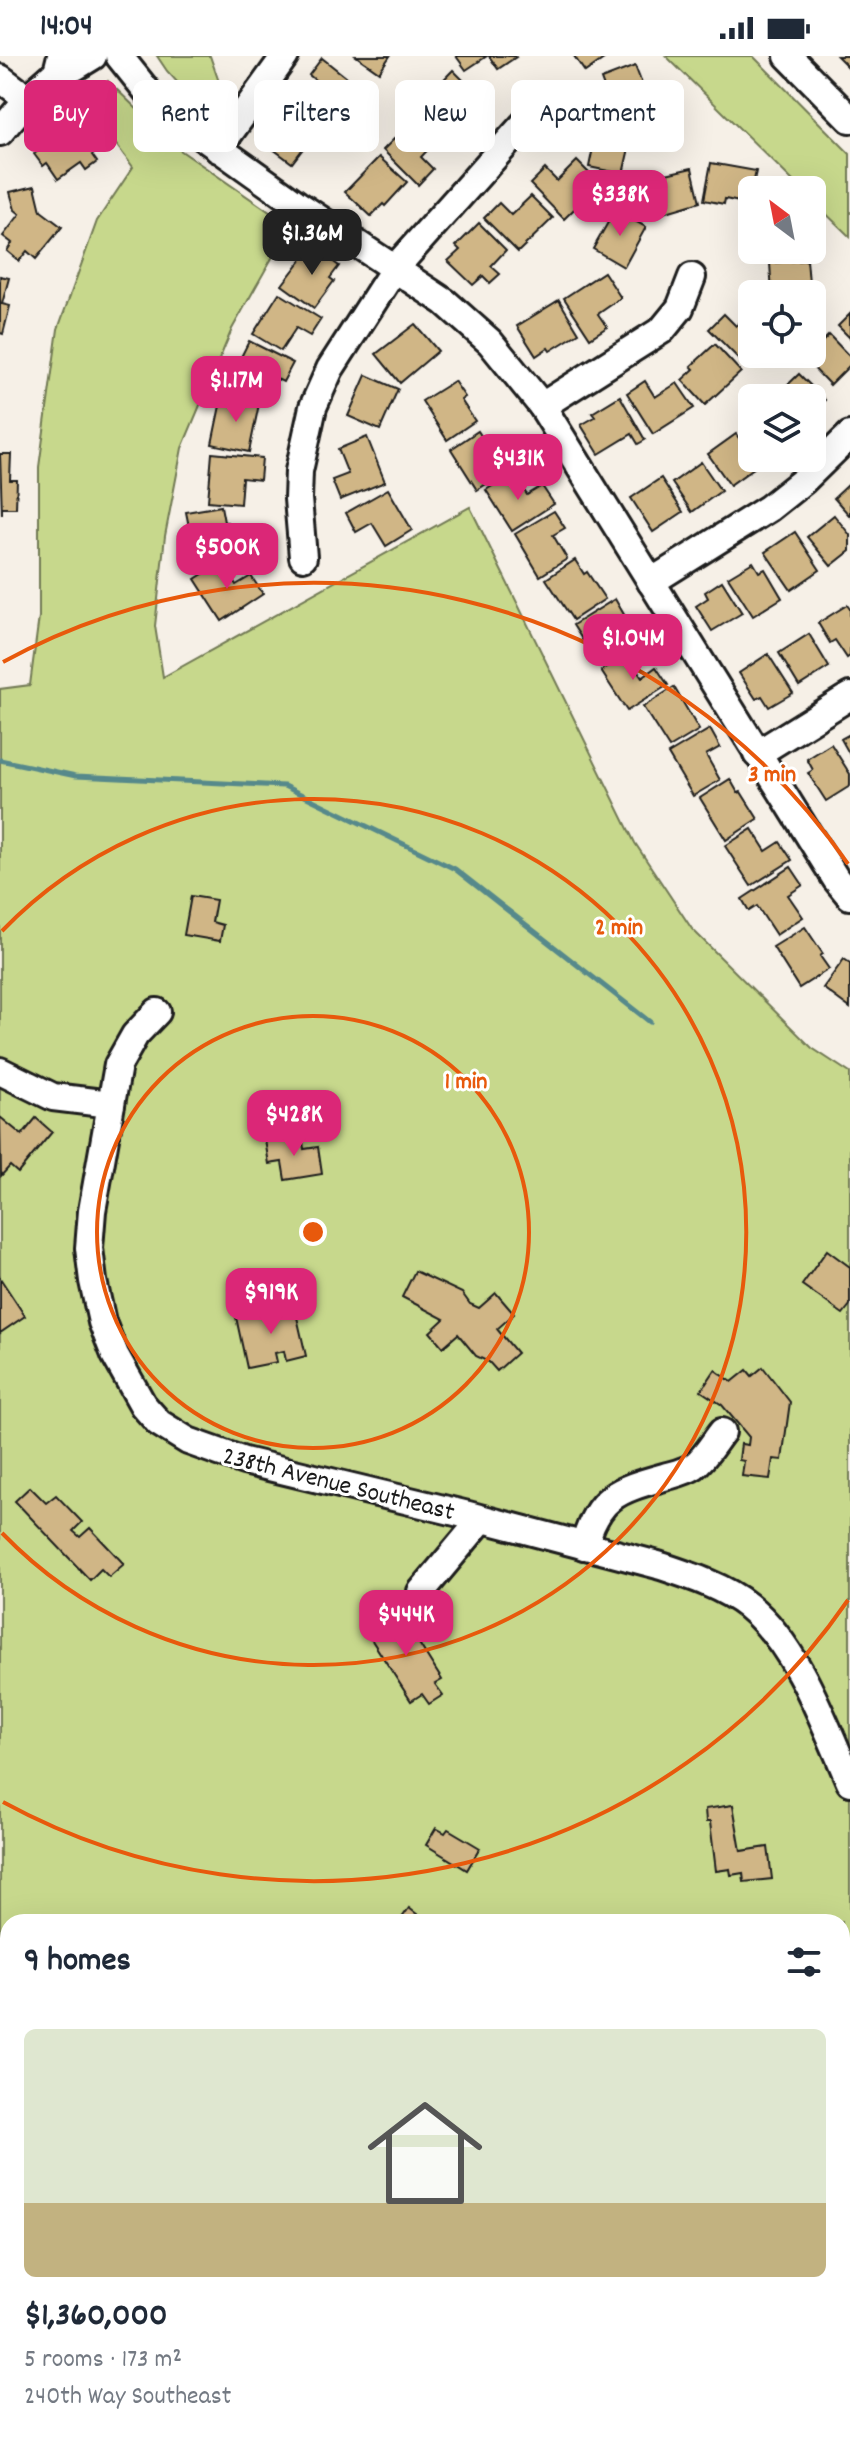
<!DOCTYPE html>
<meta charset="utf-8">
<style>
:root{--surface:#fff;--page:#f6f6f7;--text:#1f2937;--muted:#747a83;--accent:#db2777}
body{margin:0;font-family:Dekko,sans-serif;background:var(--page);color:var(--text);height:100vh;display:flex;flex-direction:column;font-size:30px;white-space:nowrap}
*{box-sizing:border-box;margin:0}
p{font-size:26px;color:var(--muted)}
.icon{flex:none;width:44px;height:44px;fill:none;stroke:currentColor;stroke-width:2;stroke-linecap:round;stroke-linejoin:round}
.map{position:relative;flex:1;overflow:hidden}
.drawer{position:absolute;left:0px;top:1858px;width:850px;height:536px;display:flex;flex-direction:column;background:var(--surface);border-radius:24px 24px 0 0;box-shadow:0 8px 32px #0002}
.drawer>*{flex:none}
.top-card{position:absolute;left:24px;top:24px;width:802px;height:72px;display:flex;gap:16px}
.needle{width:52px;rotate:328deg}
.buttons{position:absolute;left:738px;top:120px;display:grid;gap:16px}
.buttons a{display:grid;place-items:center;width:88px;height:88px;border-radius:12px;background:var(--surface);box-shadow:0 8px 32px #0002;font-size:40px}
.price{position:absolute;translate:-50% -68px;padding:0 18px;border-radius:16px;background:var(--accent);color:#fff;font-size:26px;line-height:52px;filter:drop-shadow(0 2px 4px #0008)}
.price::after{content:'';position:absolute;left:50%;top:48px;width:24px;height:18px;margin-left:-12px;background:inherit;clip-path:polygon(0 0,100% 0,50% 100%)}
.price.current{background:#222;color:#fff}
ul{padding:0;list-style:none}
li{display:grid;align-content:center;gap:16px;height:424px;padding:0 24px}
li span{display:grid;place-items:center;height:248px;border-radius:12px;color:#555}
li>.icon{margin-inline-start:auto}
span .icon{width:144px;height:144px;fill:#fffc;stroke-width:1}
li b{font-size:34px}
h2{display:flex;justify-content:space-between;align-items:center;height:96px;padding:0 24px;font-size:34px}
.chip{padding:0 28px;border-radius:12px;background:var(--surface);box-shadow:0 8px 32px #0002;font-size:28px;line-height:72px}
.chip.current{background:var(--accent);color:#fff}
.status{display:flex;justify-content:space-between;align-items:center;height:56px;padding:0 40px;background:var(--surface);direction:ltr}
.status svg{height:22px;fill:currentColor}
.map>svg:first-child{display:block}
.green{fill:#c7d88c;stroke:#727a54;stroke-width:2;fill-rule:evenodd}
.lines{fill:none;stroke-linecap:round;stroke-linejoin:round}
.stream{stroke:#57898b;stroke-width:5}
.building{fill:#d0b686;stroke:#1c1c1c;stroke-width:2}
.minor-casing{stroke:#1c1c1c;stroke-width:32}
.minor{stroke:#fff;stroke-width:26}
.ring{fill:none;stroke:#e8590c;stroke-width:4}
.labels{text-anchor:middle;stroke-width:6;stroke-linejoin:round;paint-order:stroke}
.street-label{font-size:26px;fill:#1c1c1c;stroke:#fff}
.centre{fill:#e8590c;stroke:#fff;stroke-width:4}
.ring-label{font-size:24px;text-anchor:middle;font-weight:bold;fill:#e8590c;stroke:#fff;stroke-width:6;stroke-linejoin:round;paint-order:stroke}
</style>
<div class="status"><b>14:04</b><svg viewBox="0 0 49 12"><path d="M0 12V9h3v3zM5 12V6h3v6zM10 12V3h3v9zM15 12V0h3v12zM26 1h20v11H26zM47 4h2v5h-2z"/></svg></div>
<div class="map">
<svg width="850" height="2394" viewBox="0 0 850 2394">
<rect width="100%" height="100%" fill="#f6f0e7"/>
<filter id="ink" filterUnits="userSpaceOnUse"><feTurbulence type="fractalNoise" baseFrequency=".0125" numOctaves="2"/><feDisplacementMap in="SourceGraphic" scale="16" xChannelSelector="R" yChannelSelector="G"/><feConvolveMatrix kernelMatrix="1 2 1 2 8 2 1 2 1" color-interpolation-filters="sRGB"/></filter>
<g filter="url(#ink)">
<!-- green -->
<g class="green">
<path d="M157 0H210L227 49 209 61 167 15Z"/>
<path d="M666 0H753L850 98V181L812 144V134H802Z"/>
<path d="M108 25 177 92 290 170 232 273 182 392 165 480 155 570 163 621 470 451 635 787 692 873 812 992 850 1017V2394H0V633L30 629 39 561V411L58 273 97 165 133 111 87 50ZM8 1866H842V2386H8Z"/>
</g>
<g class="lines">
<!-- stream -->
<g class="stream">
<path d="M0 704 76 720 284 730 455 813 650 966"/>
<path d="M0 1930 8 1945"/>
</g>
</g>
<!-- building -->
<g class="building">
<path d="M356 0H390L379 16Z"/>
<path d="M456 0H487L466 14Z"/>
<path d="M489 0H515L516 1 498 13Z"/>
<path d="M574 0H608L585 16Z"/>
<path d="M837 0H850V13Z"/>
<path d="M322 2 361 33 332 70 310 53 326 33 309 19Z"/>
<path d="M635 10 653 56 618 69 601 23Z"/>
<path d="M453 14 475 36 457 55 470 67 454 84 419 49Z"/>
<path d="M294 49 321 69 292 107 265 87 274 75 270 72 279 58 284 62Z"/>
<path d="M417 60 439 82 421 101 433 113 418 129 383 94Z"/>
<path d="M82 62 103 92 92 99 97 106 86 114 81 107 58 123 47 107 43 110 34 98 43 91 41 88 51 81 52 83Z"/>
<path d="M598 67 633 75 623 118 589 111Z"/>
<path d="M379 101 407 126 385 150 383 148 371 160 345 136Z"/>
<path d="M577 105 600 128 564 163 530 128 545 113 557 125Z"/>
<path d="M711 107 756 115 749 148 725 143 724 148 704 144Z"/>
<path d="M692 112 700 146 653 160 644 123Z"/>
<path d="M35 130 41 155 62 171 36 203 27 195 19 205 7 195 12 187 3 180 20 158 15 154 10 136Z"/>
<path d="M531 140 553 162 518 196 484 162 499 147 511 159Z"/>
<path d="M615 154 646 171 624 211 593 193Z"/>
<path d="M479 167 506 194 491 210 500 218 490 227 483 220 473 229 448 205 460 194 456 190Z"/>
<path d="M312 190 339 210 330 222 334 225 314 252 282 229Z"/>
<path d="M760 194H785L765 204Z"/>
<path d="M807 204 810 238H772L770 207Z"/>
<path d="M604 216 621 242 598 258 607 271 590 282 564 242Z"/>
<path d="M0 220 9 222 2 248 10 250 3 278 0 277Z"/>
<path d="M279 237 321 263 310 280 296 272 281 295 253 278Z"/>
<path d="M559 244 579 277 550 295 548 292 536 300 517 270Z"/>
<path d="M752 254V298L743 307 709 273 724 258 736 270Z"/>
<path d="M850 258V282L838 270Z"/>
<path d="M415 268 438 295 400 327 376 298Z"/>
<path d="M829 279 850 301V309L830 329 805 303Z"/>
<path d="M249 285 293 307 283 326 269 319 256 343 227 329Z"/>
<path d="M715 288 741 316 705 349 682 324 694 313 691 310Z"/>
<path d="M799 318 825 344 812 356V342L775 341Z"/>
<path d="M366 319 398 333 380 374 348 360Z"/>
<path d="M454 325 465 341 461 344 475 365 447 384 422 345Z"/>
<path d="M645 325 655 341 677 327 694 352 653 378 627 337Z"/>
<path d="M222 340 259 348 249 396 212 388Z"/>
<path d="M620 340 645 384 638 388 632 378 599 398 581 369 595 361 592 357Z"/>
<path d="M752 362V379L743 369Z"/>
<path d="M478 375 493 398 506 389 518 407 477 434 451 393Z"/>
<path d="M736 378 758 409 730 429 708 398Z"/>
<path d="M367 381 385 426 340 444 332 424 348 418 338 393Z"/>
<path d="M212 397 262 402 260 424 242 422 240 448 208 445Z"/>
<path d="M0 398H11L10 424H17L16 452H2V459Z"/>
<path d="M701 406 721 435 692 456 672 427Z"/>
<path d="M513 417 527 439 542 430 554 448 512 475 486 434Z"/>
<path d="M661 422 683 456 653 476 631 442Z"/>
<path d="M850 427V460L834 442Z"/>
<path d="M388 433 412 474 386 490 372 467 356 476 346 457Z"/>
<path d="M221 450 224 466H227L233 497 196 505 186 456Z"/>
<path d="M554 455 565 472 553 479 567 503 540 520 515 478Z"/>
<path d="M834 459 850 479V495L831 510 807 481Z"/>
<path d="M795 476 820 514 791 534 765 496Z"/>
<path d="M575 504 584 518 587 516 605 543 573 564 546 523Z"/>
<path d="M222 506 236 529 251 520 263 538 222 565 195 523Z"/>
<path d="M753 506 759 516 765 513 782 542 753 560 728 521Z"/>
<path d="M722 525 742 557 712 575 696 550 708 542 705 536Z"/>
<path d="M615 543 626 562 612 570 626 593 599 610 573 569Z"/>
<path d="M847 549 850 553V600L847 602 835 584 830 587 818 567Z"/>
<path d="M809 578 829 611 799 630 779 597Z"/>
<path d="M627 598 642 621 656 611 668 629 627 655 601 615Z"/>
<path d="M768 598 793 637 769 651 762 640 756 643 739 617Z"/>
<path d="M674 631 699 674 669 692 643 651Z"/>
<path d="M710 673 720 691 706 699 720 724 693 740 668 698Z"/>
<path d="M850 678V699L841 683Z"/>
<path d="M831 688 850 718V730L826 745 808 717 813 714 807 703Z"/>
<path d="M730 723 738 737 741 736 758 763 726 784 700 742Z"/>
<path d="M752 773 766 795 780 786 792 804 751 830 725 790Z"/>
<path d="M791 811 803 829 788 839 803 861 776 879 757 850 749 855 742 843Z"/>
<path d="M191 840 216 844 212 866 223 869 220 885 184 879Z"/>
<path d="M805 871 823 898 820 900 829 913 799 932 773 891Z"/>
<path d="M844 903 850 907V952L823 932Z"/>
<path d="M0 1061 22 1079 36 1062 52 1076 18 1117 10 1110 1 1120Z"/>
<path d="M293 1079 295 1088 303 1086 304 1093 318 1091 322 1118 285 1124 282 1106 269 1108 265 1084Z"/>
<path d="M827 1194 850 1211V1249L843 1258 802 1229Z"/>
<path d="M415 1215 462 1237 470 1248 479 1252 496 1237 514 1258 497 1273 517 1297 497 1315 489 1306 476 1300 458 1278 443 1291 430 1276 444 1263 402 1241Z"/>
<path d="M0 1222 25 1260 0 1277Z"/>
<path d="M294 1248 306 1300 286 1305 284 1295 275 1297 277 1306 247 1312 236 1261Z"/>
<path d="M763 1311 790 1346 782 1404 773 1403 770 1423 742 1420 744 1405 739 1404 741 1388 748 1389 749 1381 722 1349 701 1335 715 1314 732 1326 747 1314 752 1320Z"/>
<path d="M30 1431 46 1447 56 1439 82 1466 73 1475 80 1481 90 1472 124 1508 109 1521 101 1513 90 1524 15 1445Z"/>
<path d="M398 1554 442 1624 435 1628 443 1639 429 1648 422 1638 411 1645 366 1575Z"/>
<path d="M733 1749 741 1795 768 1791 772 1823 744 1826 743 1817 731 1819 730 1813 716 1815 710 1766H706L705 1753Z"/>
<path d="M436 1772 445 1777 448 1773 480 1792 467 1814 426 1789Z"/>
<path d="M409 1852 426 1865 425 1866H399Z"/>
<path d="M850 2268V2299L842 2304V2273Z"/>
</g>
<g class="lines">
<defs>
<g id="minor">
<path d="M61 0 57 16 75 11 93 0"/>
<path d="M119 0 151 40 179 64 297 148 445 246 490 286 542 350 836 823 850 840"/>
<path d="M788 0 850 63"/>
<path d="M0 22 28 43"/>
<path d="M0 76 33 37 57 16"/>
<path d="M218 93 285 0"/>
<path d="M542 350 662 274 680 252 692 221"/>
<path d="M303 501 298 443 299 415 313 351 330 313 395 212 535 56"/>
<path d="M651 526 769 452 803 425 850 379"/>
<path d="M757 698 850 640"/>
<path d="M157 956 135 979 118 1009 92 1155 89 1192 93 1225 102 1266 115 1299 143 1349 159 1367 188 1385 244 1405 468 1459 658 1509C688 1519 723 1530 748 1550 797 1589 825 1669 850 1726"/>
<path d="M0 1015 53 1041 111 1048"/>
<path d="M584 1490C598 1440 617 1434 664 1421 674 1418 685 1416 694 1410 705 1402 714 1386 722 1376"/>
<path d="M421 1536 482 1463"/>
<path d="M842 2092 850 2090"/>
<path d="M569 2386 570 2394"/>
</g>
</defs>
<!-- minor casing -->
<use href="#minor" class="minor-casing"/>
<!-- minor -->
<use href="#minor" class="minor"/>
</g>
</g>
<!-- distance rings -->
<g class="ring">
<circle cx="313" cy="1176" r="216"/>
<path d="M2 875A433 433 0 1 1 2 1477"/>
<path d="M848 1544A649 649 0 0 1 3 1746M3 606A649 649 0 0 1 848 808"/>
</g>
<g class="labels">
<!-- street labels -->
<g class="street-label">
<text transform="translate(339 1426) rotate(14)" y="9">238th Avenue Southeast</text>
</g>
</g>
<circle cx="313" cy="1176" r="12" class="centre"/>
<g class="ring-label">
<text x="772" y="725">3 min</text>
<text x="619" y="878">2 min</text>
<text x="466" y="1032">1 min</text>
</g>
</svg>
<div class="buttons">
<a><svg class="needle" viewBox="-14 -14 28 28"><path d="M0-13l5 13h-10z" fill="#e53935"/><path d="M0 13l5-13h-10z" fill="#747a83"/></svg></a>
<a><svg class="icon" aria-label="locate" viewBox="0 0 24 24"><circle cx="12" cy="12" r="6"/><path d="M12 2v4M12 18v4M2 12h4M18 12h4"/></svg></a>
<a><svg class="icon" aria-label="layers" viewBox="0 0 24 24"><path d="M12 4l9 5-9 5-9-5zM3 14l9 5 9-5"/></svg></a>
</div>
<b class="price" style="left:620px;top:182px">$338K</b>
<b class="price current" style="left:312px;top:221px">$1.36M</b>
<b class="price" style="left:236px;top:368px">$1.17M</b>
<b class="price" style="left:518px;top:446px">$431K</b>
<b class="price" style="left:227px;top:535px">$500K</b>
<b class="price" style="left:633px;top:626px">$1.04M</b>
<b class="price" style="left:294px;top:1102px">$428K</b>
<b class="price" style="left:271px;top:1280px">$919K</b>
<b class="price" style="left:406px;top:1602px">$444K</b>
<div class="top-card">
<a class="chip current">Buy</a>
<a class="chip">Rent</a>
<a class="chip">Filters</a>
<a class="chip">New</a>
<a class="chip">Apartment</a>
</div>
<section class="drawer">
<h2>9 homes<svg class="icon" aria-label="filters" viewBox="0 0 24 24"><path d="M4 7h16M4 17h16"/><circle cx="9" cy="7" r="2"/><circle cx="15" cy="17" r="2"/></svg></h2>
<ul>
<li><span style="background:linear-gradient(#dfe7d0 70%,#c2b280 0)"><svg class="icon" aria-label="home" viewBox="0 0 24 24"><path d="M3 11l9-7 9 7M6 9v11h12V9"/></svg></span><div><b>$1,360,000</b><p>5 rooms · 173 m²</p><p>240th Way Southeast</p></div></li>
</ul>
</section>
</div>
